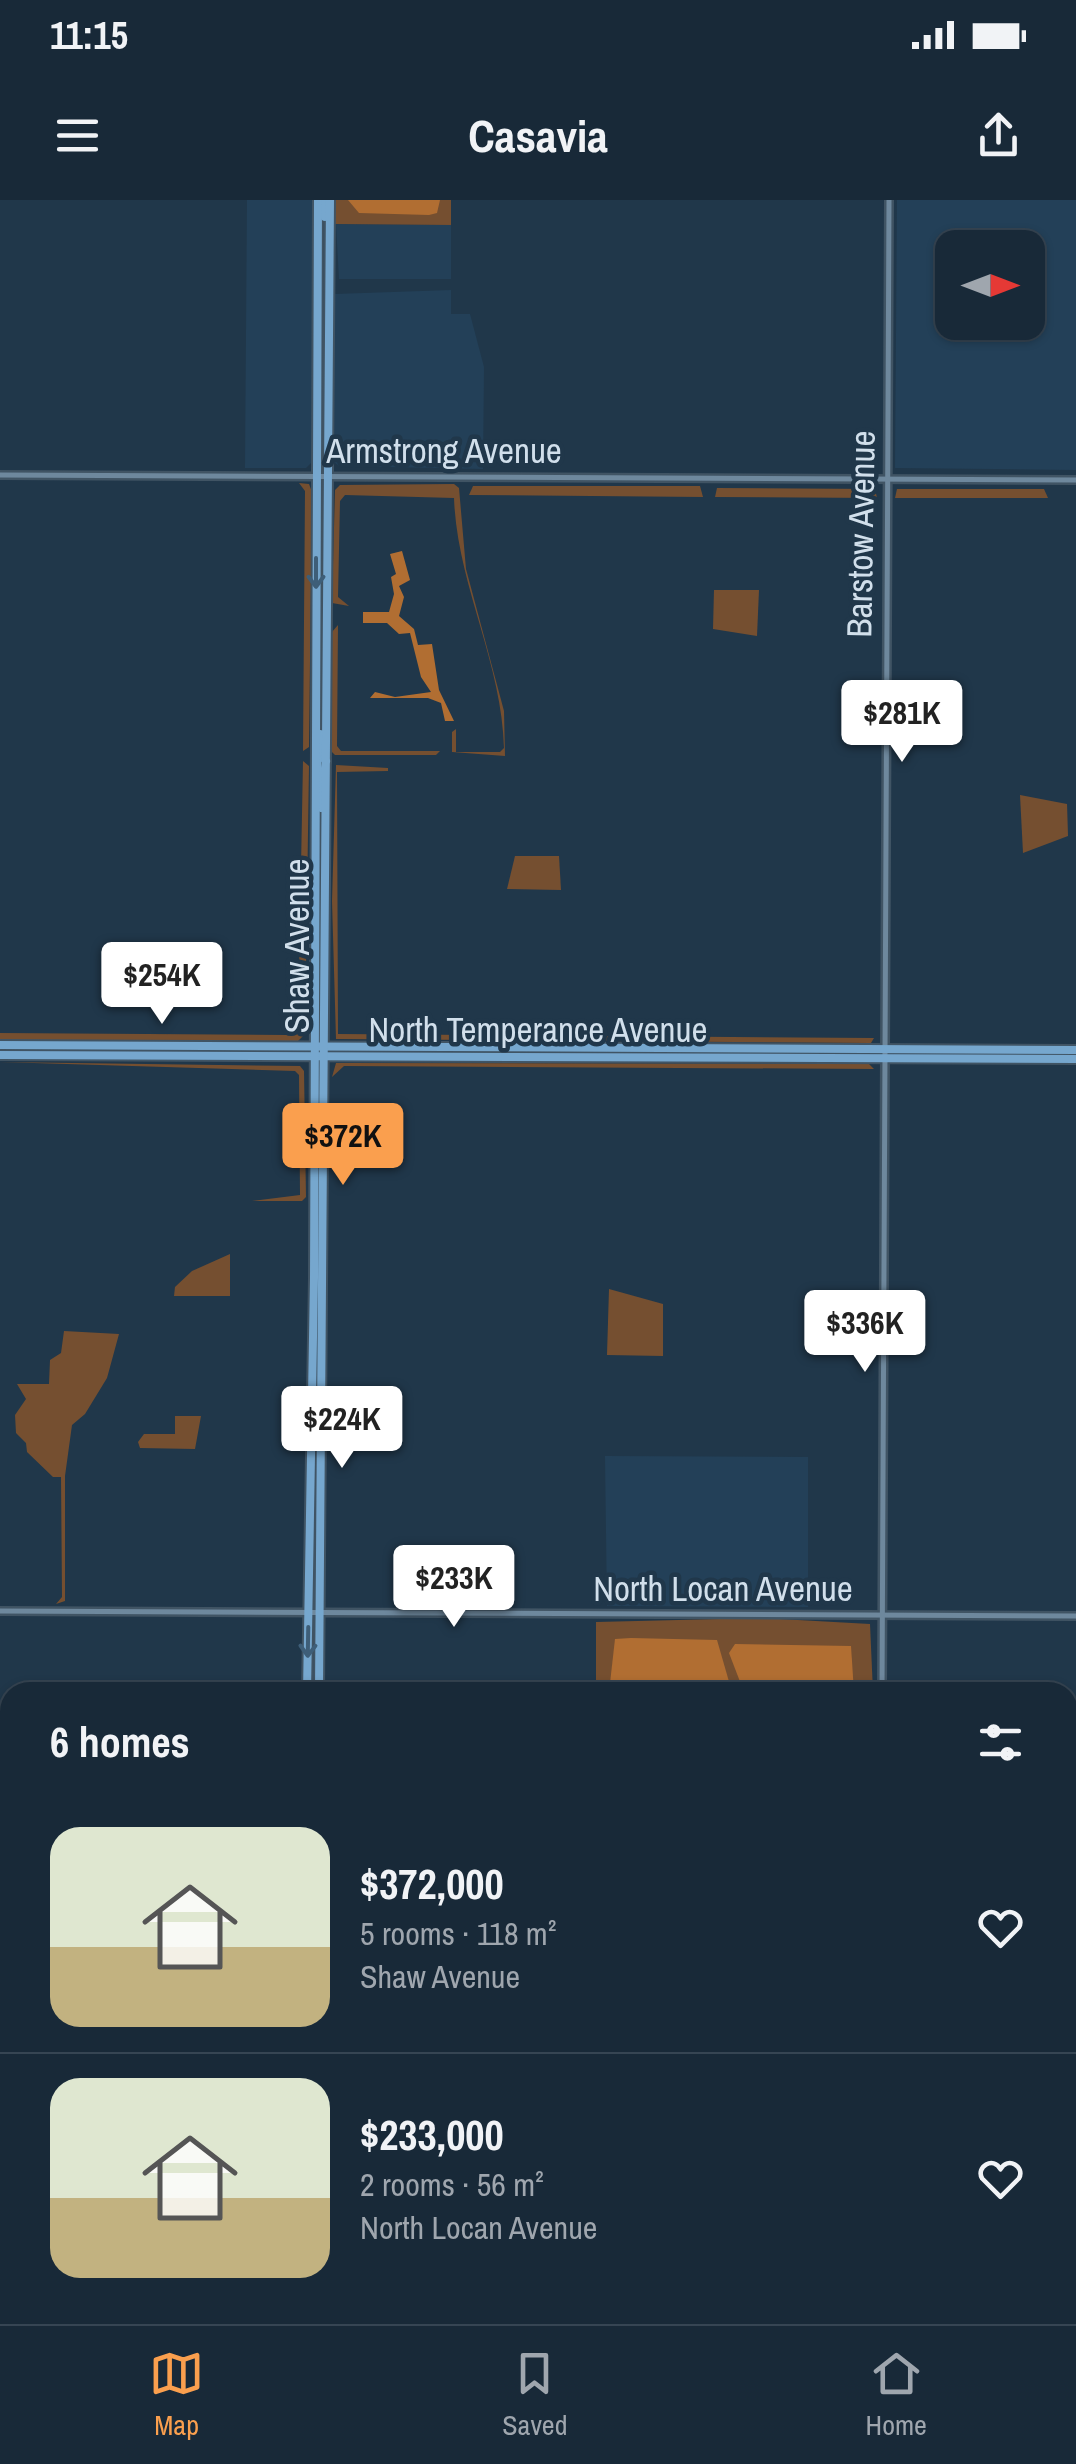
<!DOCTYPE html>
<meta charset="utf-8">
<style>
:root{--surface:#182938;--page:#213140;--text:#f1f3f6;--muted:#9fa6ae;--line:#364553;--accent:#fa9f4e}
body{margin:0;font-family:"Archivo Narrow",sans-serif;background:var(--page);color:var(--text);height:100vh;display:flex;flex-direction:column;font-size:38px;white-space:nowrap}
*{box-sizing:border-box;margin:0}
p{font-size:32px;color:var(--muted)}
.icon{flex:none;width:55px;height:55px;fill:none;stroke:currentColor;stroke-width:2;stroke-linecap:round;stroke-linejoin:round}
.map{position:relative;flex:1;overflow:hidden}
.details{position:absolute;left:0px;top:1482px;width:1078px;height:642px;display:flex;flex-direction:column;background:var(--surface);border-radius:30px 30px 0 0;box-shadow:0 2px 8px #0004,0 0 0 2px var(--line)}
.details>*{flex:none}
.needle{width:65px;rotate:90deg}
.fabs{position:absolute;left:935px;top:30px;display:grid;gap:20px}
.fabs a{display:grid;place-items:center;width:110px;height:110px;border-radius:20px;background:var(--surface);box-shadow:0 2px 8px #0004,0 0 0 2px var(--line);font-size:50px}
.price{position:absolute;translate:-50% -85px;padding:0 22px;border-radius:10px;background:#fff;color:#222;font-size:32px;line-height:65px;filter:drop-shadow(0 2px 5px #0008)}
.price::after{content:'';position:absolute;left:50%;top:60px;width:30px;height:22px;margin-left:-15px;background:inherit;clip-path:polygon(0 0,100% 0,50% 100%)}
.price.current{background:var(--accent);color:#111}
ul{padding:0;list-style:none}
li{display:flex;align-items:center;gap:30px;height:250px;padding:0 50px}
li+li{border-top:2px solid var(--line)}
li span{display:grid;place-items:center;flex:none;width:280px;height:200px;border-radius:30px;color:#555}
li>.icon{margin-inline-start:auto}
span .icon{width:120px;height:120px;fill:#fffc;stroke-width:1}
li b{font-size:42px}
h2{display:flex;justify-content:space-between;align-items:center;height:120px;padding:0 50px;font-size:42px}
.status{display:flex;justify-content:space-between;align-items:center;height:70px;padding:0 50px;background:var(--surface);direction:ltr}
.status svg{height:28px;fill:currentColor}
header{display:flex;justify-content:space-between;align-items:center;height:130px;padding:0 50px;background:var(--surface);font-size:45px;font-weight:700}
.menu{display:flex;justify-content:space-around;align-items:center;height:140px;border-top:2px solid var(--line);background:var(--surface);font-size:28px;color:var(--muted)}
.menu a{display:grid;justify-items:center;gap:5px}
.menu .current{color:var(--accent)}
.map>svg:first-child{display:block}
.built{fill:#234058;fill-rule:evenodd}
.green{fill:#754f30}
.water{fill:#b16e32}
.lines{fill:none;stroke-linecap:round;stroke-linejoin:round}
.minor-casing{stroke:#405464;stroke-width:10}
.major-casing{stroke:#405464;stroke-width:12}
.minor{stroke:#6e889d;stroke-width:5}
.major{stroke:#76a7ce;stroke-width:8}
.oneway{stroke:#3e5e78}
.labels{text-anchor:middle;stroke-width:9;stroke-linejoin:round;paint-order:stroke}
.street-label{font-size:35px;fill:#d1dfeb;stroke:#20374a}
</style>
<div class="status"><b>11:15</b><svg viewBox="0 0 49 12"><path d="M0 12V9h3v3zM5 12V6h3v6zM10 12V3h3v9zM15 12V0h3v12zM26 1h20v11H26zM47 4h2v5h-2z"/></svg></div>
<header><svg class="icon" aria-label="menu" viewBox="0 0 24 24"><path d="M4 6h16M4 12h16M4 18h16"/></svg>Casavia<svg class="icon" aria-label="share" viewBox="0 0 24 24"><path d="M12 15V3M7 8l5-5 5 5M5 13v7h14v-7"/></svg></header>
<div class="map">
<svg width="1076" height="2124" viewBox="0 0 1076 2124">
<rect width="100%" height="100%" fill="#20374a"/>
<!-- built -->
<g class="built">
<path d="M247 0H313L312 237 311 263 306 268H245Z"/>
<path d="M897 0H1076V270L895 268ZM952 48H1028V122H952Z"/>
<path d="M336 24 451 25V79H339Z"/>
<path d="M451 90V114H470L484 167 483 269 339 266 334 262 335 94Z"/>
<path d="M605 1256 808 1257V1407L607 1406Z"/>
</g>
<!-- green -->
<g class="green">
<path d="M335 0H451V25L335 24Z"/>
<path d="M299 283 309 284 312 292 309 547 303 551 305 291Z"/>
<path d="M454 284 459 288 466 369 504 511 505 556 452 552V532L456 529V552H500L504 548C502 462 457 384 454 298L345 295 340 301 338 397 349 406 332 403 335 290 340 285Z"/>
<path d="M473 286H700L703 297 469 295Z"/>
<path d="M717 288 875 289 877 298 715 297Z"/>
<path d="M897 289H1044L1048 298H895Z"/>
<path d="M714 390H759L757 436 713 429Z"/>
<path d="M338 425 337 546 341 551H440L436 555H335L330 550 332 432Z"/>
<path d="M303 561 309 566 305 834 298 841 0 840V833L287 835 298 825Z"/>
<path d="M336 565 388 568V571L337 572 338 834 874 838 871 843 336 839 332 701Z"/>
<path d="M1020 595 1067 604 1068 636 1023 653Z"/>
<path d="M515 656H559L561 690 507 689Z"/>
<path d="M0 862 300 866 304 871 306 997 302 1001H252L300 995 299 875 295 871Z"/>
<path d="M336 863 869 864 874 869 344 866 332 877Z"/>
<path d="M230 1054V1096H174L175 1087 192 1071Z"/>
<path d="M609 1089 663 1104V1156L607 1155Z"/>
<path d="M64 1131 119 1134 107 1178 85 1214 72 1225 65 1276V1401L56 1404 62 1397 61 1277H53L27 1252 26 1243 16 1233 15 1215 26 1199 17 1184H49L50 1160 61 1153Z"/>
<path d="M175 1216H201L195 1249 140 1248 138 1242 144 1234H175Z"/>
<path d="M760 1418 870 1424 873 1492H596V1422Z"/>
</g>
<!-- water -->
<g class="water">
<path d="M348 0H440L437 13 429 15 359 13Z"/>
<path d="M402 351 410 380 399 386 404 397 399 416 414 429 418 445 432 444 439 490 454 521H445L441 503 428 498H370L375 492 395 497 431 492 421 477 410 433 399 434 387 423H363V412H389L394 394 391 377 396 374 390 354Z"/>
<path d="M631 1438 717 1440 732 1492H609L615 1439Z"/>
<path d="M735 1444 851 1446 854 1492H744L729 1453Z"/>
</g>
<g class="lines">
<defs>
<g id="minor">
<path d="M0 275 1076 280"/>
<path d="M0 1411 1076 1416"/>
<path d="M882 1492 889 0"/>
<path d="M1068 1984H1076"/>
<path d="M882 2124V2115"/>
</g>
<g id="major">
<path d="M325 0V17"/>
<path d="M320 534 321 556 326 561"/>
<path d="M317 558 322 608"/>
<path d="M0 845 1076 850"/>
<path d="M0 855 1076 859"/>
<path d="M307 1492 314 1078 318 0"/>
<path d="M319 1492 330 0"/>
<path d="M0 1982H10"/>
<path d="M307 2124V2115"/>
</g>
</defs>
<!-- minor casing -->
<use href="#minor" class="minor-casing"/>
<!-- major casing -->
<use href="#major" class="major-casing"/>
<!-- minor -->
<use href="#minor" class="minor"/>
<!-- major -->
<use href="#major" class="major"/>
</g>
<!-- one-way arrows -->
<defs><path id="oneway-shaft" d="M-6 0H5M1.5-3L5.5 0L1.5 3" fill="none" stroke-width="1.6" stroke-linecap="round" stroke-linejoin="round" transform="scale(2.5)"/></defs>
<g class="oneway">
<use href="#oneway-shaft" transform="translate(316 373) rotate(90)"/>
<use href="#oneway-shaft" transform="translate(308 1442) rotate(91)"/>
</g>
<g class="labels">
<!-- street labels -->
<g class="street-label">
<text x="444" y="263">Armstrong Avenue</text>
<text transform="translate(861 334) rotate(-89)" y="12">Barstow Avenue</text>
<text transform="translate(297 746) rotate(-90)" y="12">Shaw Avenue</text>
<text x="538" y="842">North Temperance Avenue</text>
<text x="723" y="1401">North Locan Avenue</text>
</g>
</g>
</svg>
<div class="fabs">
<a><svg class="needle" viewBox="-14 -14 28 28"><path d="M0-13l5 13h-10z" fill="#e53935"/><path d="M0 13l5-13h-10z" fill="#9fa6ae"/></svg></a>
</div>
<b class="price" style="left:902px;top:565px">$281K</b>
<b class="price" style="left:162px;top:827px">$254K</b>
<b class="price current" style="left:343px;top:988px">$372K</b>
<b class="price" style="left:865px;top:1175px">$336K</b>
<b class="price" style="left:342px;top:1271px">$224K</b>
<b class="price" style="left:454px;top:1430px">$233K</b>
<section class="details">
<h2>6 homes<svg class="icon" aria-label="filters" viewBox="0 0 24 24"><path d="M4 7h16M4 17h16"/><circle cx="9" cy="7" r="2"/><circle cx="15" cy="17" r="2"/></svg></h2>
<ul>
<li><span style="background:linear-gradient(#dfe7d0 60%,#c2b280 0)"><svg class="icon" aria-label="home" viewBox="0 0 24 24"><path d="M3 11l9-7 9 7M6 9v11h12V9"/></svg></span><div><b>$372,000</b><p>5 rooms · 118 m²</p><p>Shaw Avenue</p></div><svg class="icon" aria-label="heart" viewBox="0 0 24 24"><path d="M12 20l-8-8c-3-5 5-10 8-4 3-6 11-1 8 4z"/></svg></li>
<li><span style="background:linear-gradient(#dfe7d0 60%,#c2b280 0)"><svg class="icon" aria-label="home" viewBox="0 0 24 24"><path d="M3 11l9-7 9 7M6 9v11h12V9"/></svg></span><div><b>$233,000</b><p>2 rooms · 56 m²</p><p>North Locan Avenue</p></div><svg class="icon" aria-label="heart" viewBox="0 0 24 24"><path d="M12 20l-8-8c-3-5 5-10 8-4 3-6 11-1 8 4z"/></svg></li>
</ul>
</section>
</div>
<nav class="menu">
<a class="current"><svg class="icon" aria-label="map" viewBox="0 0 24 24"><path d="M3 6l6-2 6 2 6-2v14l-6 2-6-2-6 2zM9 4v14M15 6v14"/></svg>Map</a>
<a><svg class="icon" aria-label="saved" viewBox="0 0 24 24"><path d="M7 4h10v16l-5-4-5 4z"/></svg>Saved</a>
<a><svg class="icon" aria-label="home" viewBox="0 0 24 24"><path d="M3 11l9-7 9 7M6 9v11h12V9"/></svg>Home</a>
</nav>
